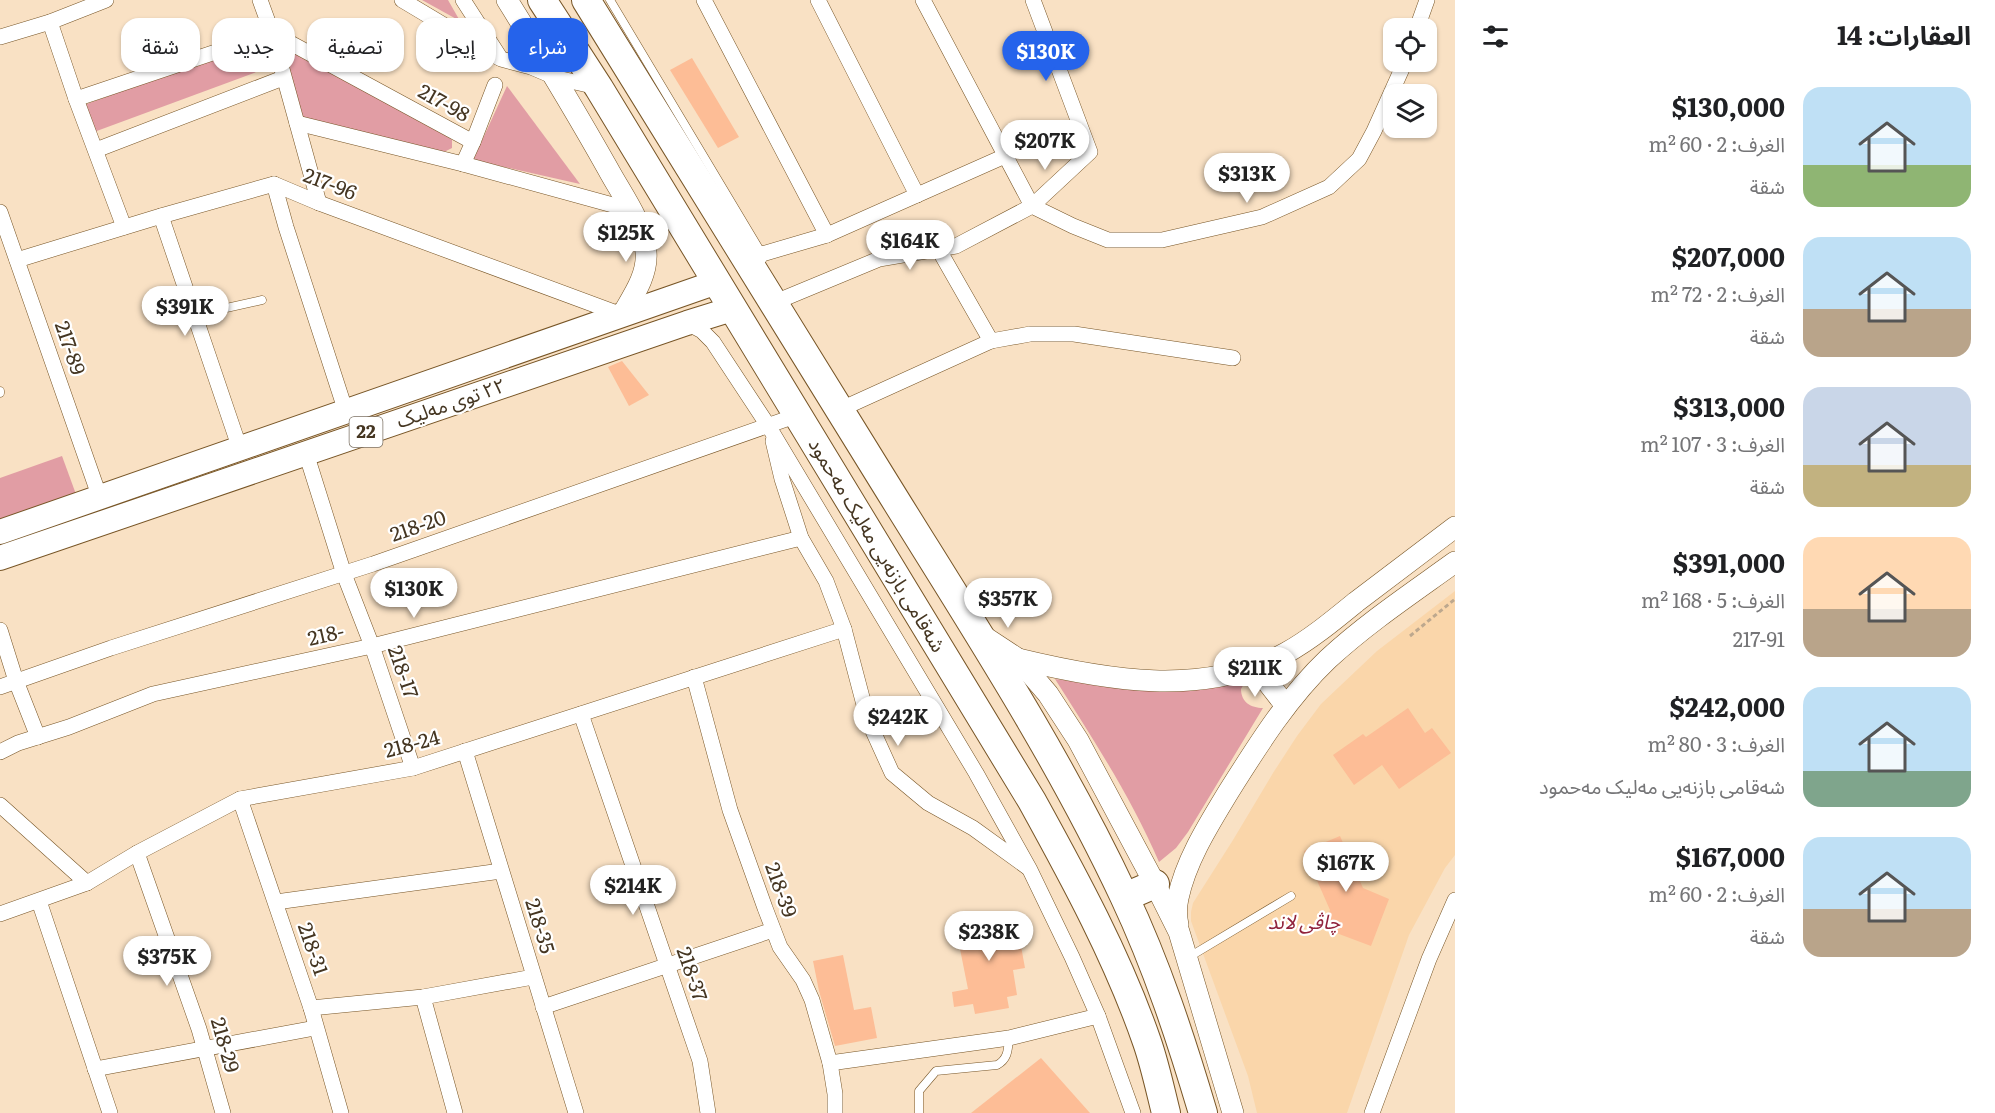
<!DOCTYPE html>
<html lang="ar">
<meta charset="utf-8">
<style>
:root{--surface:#fff;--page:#f6f6f6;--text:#202124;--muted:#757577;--accent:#2563eb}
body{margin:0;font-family:Literata,"Noto Sans Arabic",serif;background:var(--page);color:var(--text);direction:rtl;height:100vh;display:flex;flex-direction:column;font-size:22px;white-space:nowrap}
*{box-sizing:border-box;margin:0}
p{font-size:20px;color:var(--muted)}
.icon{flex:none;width:33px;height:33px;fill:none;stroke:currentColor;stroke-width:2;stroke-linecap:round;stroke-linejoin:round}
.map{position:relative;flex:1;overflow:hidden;direction:ltr}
.side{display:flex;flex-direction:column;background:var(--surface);width:540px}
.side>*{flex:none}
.hud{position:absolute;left:18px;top:18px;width:570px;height:54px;direction:rtl;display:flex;gap:12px}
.buttons{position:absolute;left:1383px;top:18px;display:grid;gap:12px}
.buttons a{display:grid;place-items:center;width:54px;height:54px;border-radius:12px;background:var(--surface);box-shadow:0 2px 4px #0004;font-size:30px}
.price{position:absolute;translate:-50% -51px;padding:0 14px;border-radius:21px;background:#fff;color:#222;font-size:20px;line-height:39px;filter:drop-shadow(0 2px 3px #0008)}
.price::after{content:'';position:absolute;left:50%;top:36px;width:18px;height:14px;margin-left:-9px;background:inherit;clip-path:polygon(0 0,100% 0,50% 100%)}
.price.current{background:var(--accent);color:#fff}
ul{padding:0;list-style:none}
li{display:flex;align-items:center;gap:18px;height:150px;padding:0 24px}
li span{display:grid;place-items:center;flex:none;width:168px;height:120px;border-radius:18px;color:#555}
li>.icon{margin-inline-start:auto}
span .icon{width:72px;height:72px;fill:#fffc;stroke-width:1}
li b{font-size:26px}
h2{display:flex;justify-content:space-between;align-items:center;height:72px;padding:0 24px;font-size:26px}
.pill{padding:0 21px;border-radius:18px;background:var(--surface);box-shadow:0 2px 4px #0004;font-size:21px;line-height:54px}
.pill.current{background:var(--accent);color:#fff}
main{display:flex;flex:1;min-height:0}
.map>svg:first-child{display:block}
.built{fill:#fad6aa}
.green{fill:#e19da4}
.building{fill:#fdbd96}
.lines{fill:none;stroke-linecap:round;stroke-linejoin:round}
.lane-casing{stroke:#775526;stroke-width:9}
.street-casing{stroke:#775526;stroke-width:16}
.secondary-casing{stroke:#775526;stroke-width:22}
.primary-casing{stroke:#775526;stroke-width:26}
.highway-casing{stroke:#775526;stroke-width:30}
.path{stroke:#bda88e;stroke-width:3;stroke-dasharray:4.5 3;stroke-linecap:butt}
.lane{stroke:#fff;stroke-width:8}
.street{stroke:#fff;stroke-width:15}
.secondary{stroke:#fff;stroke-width:21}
.primary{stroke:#fff;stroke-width:24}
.highway{stroke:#fff;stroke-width:28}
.labels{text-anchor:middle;stroke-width:4.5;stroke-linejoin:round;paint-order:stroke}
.shield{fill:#fff;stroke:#7d7264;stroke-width:1.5}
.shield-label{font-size:18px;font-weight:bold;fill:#453622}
.street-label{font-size:20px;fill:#453622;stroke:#fff}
.park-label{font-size:20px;font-style:italic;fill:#90233c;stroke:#fff}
</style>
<main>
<section class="side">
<h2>العقارات: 14<svg class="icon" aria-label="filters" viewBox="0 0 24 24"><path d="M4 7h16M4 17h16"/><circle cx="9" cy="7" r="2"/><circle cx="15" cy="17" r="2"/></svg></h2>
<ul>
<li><span style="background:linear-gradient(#bfe0f5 65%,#8fb573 0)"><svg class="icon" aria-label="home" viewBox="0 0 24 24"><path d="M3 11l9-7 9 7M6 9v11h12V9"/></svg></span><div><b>$130,000</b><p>الغرف: 2 · 60 m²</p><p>شقة</p></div></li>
<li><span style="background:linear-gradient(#bfe0f5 60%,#b9a48a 0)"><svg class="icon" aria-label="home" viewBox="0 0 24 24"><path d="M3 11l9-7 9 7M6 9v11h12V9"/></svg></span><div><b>$207,000</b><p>الغرف: 2 · 72 m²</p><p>شقة</p></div></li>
<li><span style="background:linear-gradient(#c9d6e8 65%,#c2b280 0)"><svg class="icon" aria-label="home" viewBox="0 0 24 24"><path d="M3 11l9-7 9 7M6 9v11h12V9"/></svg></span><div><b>$313,000</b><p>الغرف: 3 · 107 m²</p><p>شقة</p></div></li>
<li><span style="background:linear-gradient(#ffd9b3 60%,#b9a48a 0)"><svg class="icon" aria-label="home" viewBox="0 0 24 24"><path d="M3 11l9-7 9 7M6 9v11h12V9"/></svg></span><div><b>$391,000</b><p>الغرف: 5 · 168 m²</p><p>217-91</p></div></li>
<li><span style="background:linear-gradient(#bfe0f5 70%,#7fa58c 0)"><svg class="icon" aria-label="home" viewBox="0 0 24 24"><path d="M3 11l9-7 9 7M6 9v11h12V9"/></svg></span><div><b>$242,000</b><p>الغرف: 3 · 80 m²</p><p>شەقامی بازنەیی مەلیک مەحمود</p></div></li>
<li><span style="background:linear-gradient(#bfe0f5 60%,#b9a48a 0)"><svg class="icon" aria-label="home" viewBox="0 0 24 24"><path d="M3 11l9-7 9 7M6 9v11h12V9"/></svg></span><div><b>$167,000</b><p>الغرف: 2 · 60 m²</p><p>شقة</p></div></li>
</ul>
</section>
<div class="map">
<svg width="1455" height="1113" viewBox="0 0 1455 1113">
<rect width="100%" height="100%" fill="#f9e1c4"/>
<!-- built -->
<path class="built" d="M1455 591V855L1445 868 1409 935 1347 1113H1257L1248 1076 1191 921V912L1193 903 1233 840 1273 773 1297 736 1321 704 1377 651Z"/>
<!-- green -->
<g class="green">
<path d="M422 0H448L460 21Z"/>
<path d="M267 37 278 64 94 132 84 105Z"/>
<path d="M279 43 442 132 452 140V148L442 153 300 119Z"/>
<path d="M507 86 580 184 473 160Z"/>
<path d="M62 456 77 497 0 525V478Z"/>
<path d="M1055 679 1120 687 1225 685 1246 680 1241 689C1241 702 1251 708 1263 708L1188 832 1176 848 1159 862C1131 797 1093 739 1055 679Z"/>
</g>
<!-- building -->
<g class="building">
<path d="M692 58 739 137 718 148 670 70Z"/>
<path d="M622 361 649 395 629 406 608 367Z"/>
<path d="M1408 708 1425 733 1432 728 1451 753 1399 789 1382 765 1354 785 1333 755 1363 734 1366 737Z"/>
<path d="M1340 836 1363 888 1389 899 1371 946 1323 928 1330 910 1304 851Z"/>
<path d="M1015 913 1025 968 1013 970 1017 995 1007 997 1009 1008 975 1014 973 1004 954 1007 952 992 968 989 955 924Z"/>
<path d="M843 955 854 1010 871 1007 877 1038 835 1046 819 991 813 961Z"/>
<path d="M1041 1058 1090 1113H971Z"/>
</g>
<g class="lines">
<defs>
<g id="lane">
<path d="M610 0 762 254"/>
<path d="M195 315 262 300"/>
<path d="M0 393V391"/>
<path d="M1189 957 1291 896"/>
<path d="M919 1113V1091L936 1071 997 1065C1008 1059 1008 1050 1009 1038"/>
</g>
<g id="street">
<path d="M260 0 272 33 319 203"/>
<path d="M402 0 499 58"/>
<path d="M463 0 501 59 531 67 557 78 597 87"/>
<path d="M704 0 827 235"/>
<path d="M818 0 917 195"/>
<path d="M923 0 1032 206 1090 152 1033 0"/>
<path d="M50 22 76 99 124 227"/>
<path d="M1417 28 1427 0"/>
<path d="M0 37 50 22 106 0"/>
<path d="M76 99 272 33 473 142 463 164"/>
<path d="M297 123 463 164 631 210"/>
<path d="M473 142 495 85"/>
<path d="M96 150 283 78"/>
<path d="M274 184 286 227 346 412"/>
<path d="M0 212 100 498"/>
<path d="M161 216 240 449"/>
<path d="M939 250 991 341"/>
<path d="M17 260 161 216 274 184 319 203 622 315"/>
<path d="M751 268 762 254 827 235 1005 156"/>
<path d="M773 303 879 259 956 246 1032 206 1073 226 1108 240H1162L1262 217 1329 187 1359 159 1374 131 1405 62"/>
<path d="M687 323 702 331 713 342 769 427 976 773 1030 870 1072 957 1098 1016 1133 1113"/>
<path d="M839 410 991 341 1030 334H1074L1233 358"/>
<path d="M773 441 782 479 801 538 826 581 844 629 868 720 892 773 928 803 973 828 1027 867"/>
<path d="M306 453 344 574 372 646 413 768"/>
<path d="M0 630 16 681 38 737"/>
<path d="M694 677 730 810 765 908 780 947 803 980 812 1000 830 1063 835 1094V1113"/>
<path d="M0 687 111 648 373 564 798 415"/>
<path d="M581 714 700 1061 708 1113"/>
<path d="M465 751 576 1113"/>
<path d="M0 752 18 743 69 727 153 694 372 646 801 538"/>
<path d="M240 799 311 1008 341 1113"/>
<path d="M0 805 87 883"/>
<path d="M137 853 199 1029 223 1113"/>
<path d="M39 901 110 1113"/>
<path d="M276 902 501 871"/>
<path d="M0 914 87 883 137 853 240 799 413 768 844 629"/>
<path d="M423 997 455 1113"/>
<path d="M543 1007 773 930"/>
<path d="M311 1008 423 997 533 977"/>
<path d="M830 1063 1009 1038 1098 1016"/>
<path d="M95 1069 315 1028"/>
<path d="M1372 1113 1429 959 1455 900"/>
</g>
<g id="secondary">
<path d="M507 0C542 56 576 112 608 169 622 195 643 222 646 252 648 275 633 296 622 315"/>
<path d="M983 636 1018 659 1048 694 1078 740 1155 884 1179 932 1233 1113"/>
<path d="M1018 659C1105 680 1203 698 1286 653 1311 639 1334 620 1356 602 1389 577 1422 552 1455 527"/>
<path d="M1255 666 1286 706"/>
<path d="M1178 925C1176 916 1176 907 1178 898 1186 860 1209 824 1229 791 1258 745 1288 697 1328 659 1367 623 1412 593 1455 562"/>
</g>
<g id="primary">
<path d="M0 532 717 282"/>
<path d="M0 558 687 323 732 309"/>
</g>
<g id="highway">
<path d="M542 0 599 88 1032 801C1075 879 1118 958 1147 1042 1155 1065 1160 1089 1166 1113"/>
<path d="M586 0C684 161 783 321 883 480 967 616 1056 751 1124 896 1157 966 1181 1039 1203 1113"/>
<path d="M1125 897 1155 884"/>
</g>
</defs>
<!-- lane casing -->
<use href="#lane" class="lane-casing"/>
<!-- street casing -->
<use href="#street" class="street-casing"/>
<!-- secondary casing -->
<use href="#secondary" class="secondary-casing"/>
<!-- primary casing -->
<use href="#primary" class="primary-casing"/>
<!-- highway casing -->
<use href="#highway" class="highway-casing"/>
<!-- path -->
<path class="path" d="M1410 636 1455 599"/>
<!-- lane -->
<use href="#lane" class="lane"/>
<!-- street -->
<use href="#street" class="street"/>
<!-- secondary -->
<use href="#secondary" class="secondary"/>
<!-- primary -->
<use href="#primary" class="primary"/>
<!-- highway -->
<use href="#highway" class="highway"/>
</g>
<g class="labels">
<!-- shield labels -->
<rect class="shield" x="349.5" y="417" width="33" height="30" rx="4.5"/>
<g class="shield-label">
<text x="366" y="438">22</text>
</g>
<!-- street labels -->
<g class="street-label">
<text transform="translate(444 103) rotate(29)" y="7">217-98</text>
<text transform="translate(330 184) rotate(21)" y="7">217-96</text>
<text transform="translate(70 348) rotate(71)" y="7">217-89</text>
<text transform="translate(451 403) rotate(-19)" y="7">٢٢ توی مەلیک</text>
<text transform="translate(418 526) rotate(-19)" y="7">218-20</text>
<text transform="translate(877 545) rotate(59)" y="7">شەقامی بازنەیی مەلیک مەحمود</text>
<text transform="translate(326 635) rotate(-13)" y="7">218-</text>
<text transform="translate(403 672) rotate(71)" y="7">218-17</text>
<text transform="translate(412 744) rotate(-15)" y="7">218-24</text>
<text transform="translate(781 890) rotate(70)" y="7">218-39</text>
<text transform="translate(540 926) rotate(73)" y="7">218-35</text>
<text transform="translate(313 949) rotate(71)" y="7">218-31</text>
<text transform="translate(692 974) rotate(71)" y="7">218-37</text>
<text transform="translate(225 1045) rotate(74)" y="7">218-29</text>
</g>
<!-- park labels -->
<g class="park-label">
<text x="1304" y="929">چاڤی لاند</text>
</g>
</g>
</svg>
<div class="buttons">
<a><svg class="icon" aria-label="locate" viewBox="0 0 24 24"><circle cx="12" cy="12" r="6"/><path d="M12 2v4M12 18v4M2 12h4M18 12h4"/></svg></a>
<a><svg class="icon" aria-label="layers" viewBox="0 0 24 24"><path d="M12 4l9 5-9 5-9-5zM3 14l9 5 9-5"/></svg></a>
</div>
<b class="price current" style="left:1046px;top:82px">$130K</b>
<b class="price" style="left:1045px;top:171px">$207K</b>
<b class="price" style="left:1247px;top:204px">$313K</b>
<b class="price" style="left:626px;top:263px">$125K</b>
<b class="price" style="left:910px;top:271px">$164K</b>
<b class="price" style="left:185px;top:337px">$391K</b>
<b class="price" style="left:414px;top:619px">$130K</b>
<b class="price" style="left:1008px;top:629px">$357K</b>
<b class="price" style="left:1255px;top:698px">$211K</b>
<b class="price" style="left:898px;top:747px">$242K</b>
<b class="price" style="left:1346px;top:893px">$167K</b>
<b class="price" style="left:633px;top:916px">$214K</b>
<b class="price" style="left:989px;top:962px">$238K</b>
<b class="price" style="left:167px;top:987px">$375K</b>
<div class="hud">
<a class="pill current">شراء</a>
<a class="pill">إيجار</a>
<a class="pill">تصفية</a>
<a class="pill">جديد</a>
<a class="pill">شقة</a>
</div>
</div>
</main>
